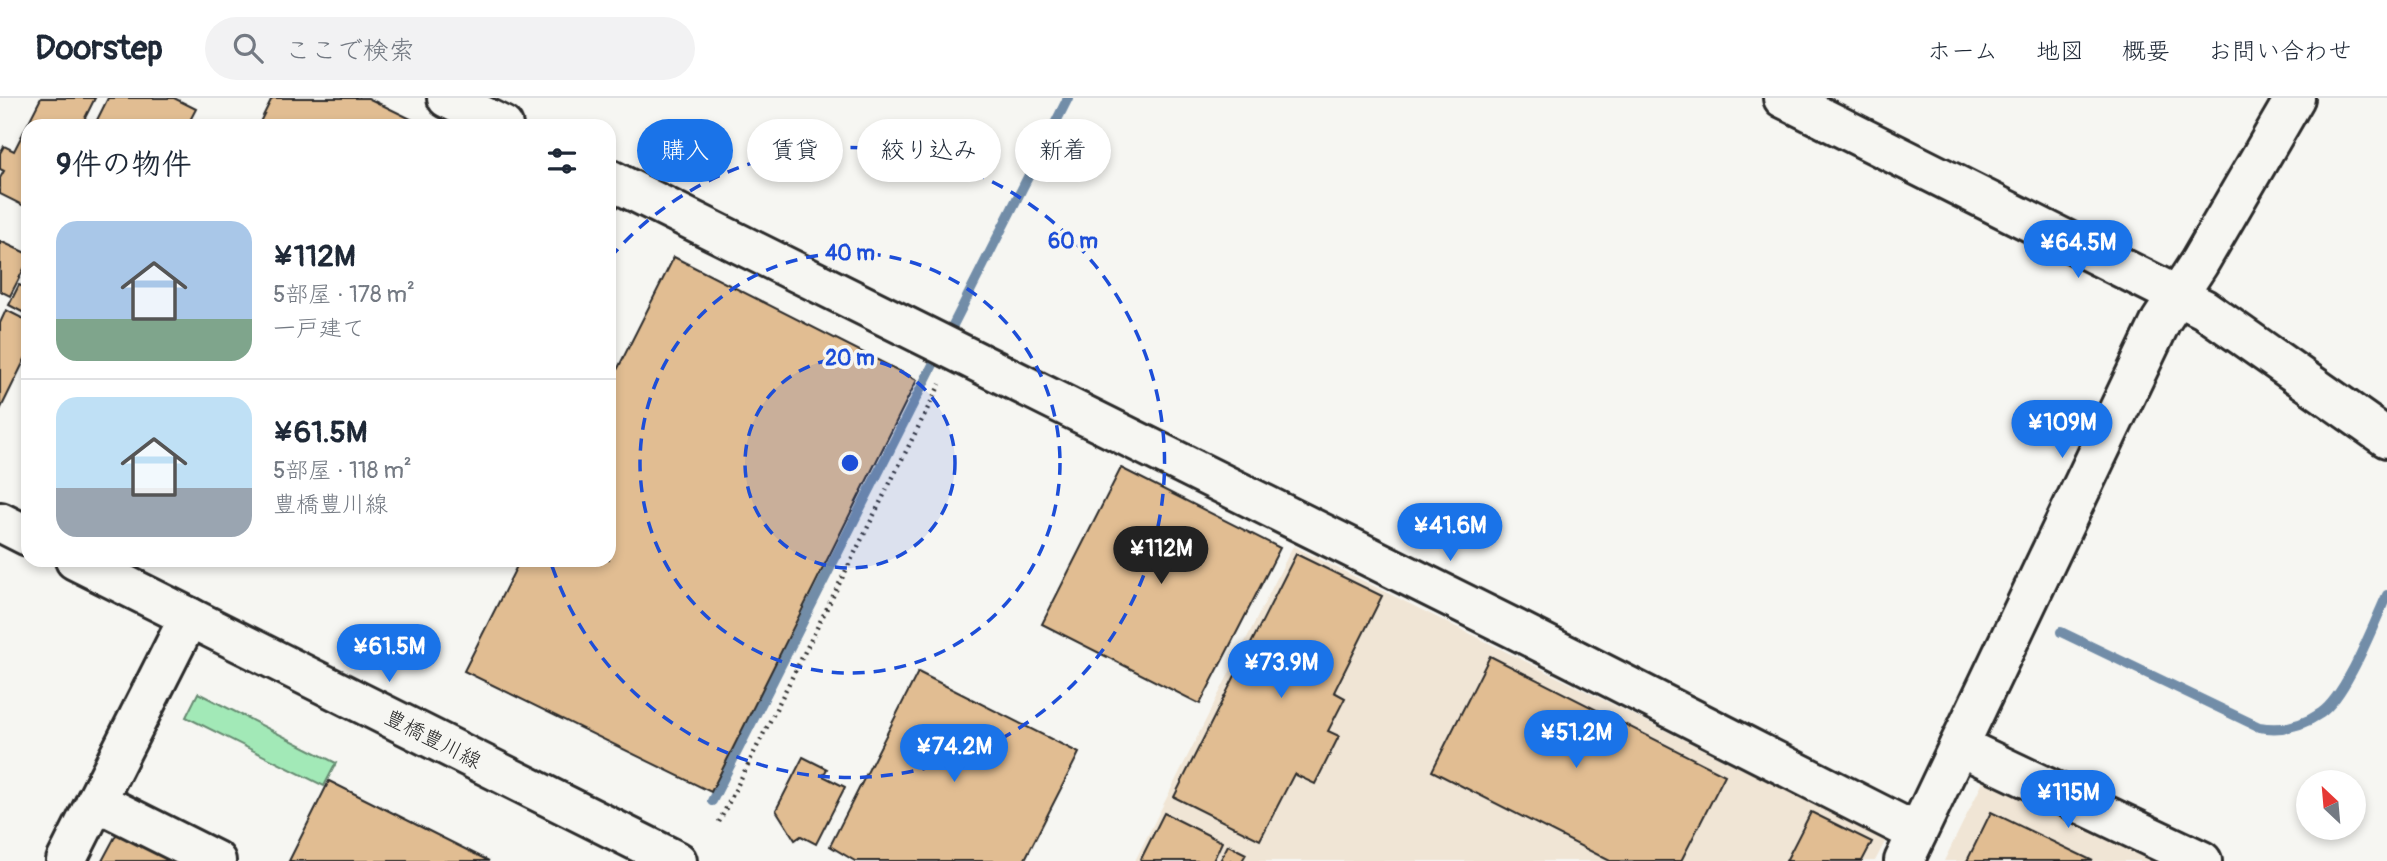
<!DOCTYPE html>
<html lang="ja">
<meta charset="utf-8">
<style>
:root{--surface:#fff;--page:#f2f2f3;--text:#1f2937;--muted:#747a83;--line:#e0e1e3;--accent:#1a73e8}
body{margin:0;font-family:Pangolin,"Klee One",sans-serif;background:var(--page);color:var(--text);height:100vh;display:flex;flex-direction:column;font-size:26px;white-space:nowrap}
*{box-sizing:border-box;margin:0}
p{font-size:23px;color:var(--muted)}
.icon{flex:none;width:38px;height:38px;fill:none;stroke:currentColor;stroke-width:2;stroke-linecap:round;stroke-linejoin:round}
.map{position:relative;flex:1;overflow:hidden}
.details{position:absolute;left:21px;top:21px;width:595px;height:448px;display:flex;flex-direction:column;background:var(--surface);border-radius:21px;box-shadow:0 4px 10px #0003}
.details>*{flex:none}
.guide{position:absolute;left:637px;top:21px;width:665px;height:63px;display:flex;gap:14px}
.needle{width:46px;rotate:334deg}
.fabs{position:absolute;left:2296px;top:672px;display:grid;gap:14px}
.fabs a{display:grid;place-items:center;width:70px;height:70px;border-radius:50%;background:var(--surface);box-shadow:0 4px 10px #0003;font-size:35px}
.price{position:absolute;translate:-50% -60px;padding:0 16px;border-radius:24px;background:var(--accent);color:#fff;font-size:23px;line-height:46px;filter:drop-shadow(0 2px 4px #0008)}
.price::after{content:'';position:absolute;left:50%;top:42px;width:21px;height:16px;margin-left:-10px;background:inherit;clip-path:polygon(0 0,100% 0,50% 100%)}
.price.selected{background:#222;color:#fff}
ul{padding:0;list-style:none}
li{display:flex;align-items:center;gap:21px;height:175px;padding:0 35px}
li+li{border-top:2px solid var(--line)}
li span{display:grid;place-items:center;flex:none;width:196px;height:140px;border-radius:21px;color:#555}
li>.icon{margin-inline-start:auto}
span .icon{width:84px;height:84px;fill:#fffc;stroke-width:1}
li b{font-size:30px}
h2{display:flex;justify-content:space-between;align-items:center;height:84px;padding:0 35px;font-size:30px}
.chip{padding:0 24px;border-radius:32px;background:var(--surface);box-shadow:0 4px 10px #0003;font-size:24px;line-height:63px}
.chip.selected{background:var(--accent);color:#fff}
header{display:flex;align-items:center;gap:42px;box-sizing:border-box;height:98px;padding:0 35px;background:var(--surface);border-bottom:2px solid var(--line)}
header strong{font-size:33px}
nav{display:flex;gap:38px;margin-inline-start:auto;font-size:24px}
.search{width:490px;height:63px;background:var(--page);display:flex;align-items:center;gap:18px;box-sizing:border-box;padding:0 24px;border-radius:38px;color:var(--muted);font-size:26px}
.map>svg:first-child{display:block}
.built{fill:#f0e5d5}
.green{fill:#a2e9b7;stroke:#668a71;stroke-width:2}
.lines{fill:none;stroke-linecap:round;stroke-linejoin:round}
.stream{stroke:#728da8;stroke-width:10}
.building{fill:#e1bd92;stroke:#2b2b2b;stroke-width:2}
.minor-casing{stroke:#2b2b2b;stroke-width:44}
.major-casing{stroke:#2b2b2b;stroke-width:44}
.path{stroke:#2b2b2b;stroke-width:4.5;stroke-dasharray:2 5;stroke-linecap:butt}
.minor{stroke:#f6f6f2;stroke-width:38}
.major{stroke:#f6f6f2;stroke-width:38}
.ring{fill:none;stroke:#1d4ed8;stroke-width:3.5;stroke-dasharray:12 9}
.labels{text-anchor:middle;stroke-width:7;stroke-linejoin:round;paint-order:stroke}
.street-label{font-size:21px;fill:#2b2b2b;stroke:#f6f6f2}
.centre{fill:#1d4ed8;stroke:#f6f6f2;stroke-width:3.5}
.ring-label{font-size:21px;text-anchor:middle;font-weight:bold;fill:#1d4ed8;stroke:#f6f6f2;stroke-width:7;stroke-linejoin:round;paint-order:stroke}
</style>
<header>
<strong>Doorstep</strong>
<div class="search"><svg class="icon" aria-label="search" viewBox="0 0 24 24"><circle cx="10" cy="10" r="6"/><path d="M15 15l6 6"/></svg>ここで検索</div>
<nav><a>ホーム</a><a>地図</a><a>概要</a><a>お問い合わせ</a></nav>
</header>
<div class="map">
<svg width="2387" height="763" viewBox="0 0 2387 763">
<rect width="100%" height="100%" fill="#f6f6f2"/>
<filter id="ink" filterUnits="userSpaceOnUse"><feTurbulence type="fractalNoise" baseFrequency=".0143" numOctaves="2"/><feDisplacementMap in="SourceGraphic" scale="14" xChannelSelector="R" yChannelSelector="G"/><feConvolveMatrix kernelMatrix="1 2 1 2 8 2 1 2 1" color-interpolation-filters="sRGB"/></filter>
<g filter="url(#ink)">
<!-- built -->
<g class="built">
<path d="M1293 448 1886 742 1875 763H1135Z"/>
<path d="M1984 682 2151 763H1944Z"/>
</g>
<!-- green -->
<path class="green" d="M198 595 336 665 324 688 186 619Z"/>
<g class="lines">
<!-- stream -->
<g class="stream">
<path d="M2061 534 2259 629C2281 633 2302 628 2321 615 2347 597 2373 527 2387 497"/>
<path d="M712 703 1068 0"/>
</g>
</g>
<!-- building -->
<g class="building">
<path d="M41 0H95L81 28H28V110L0 96V80L4 73 0 71V55L4 48 14 53Z"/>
<path d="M108 0H174L196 11 187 28H94Z"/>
<path d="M272 0H368L425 28H258Z"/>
<path d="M0 143 28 156V163L10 198 0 193Z"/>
<path d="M674 159 917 282 711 694 464 573 520 462H609V288Z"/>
<path d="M19 187 28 191V217L9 207Z"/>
<path d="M6 212 28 223V255L0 312V225Z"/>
<path d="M1121 370 1280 450 1200 606 1042 526Z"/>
<path d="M1296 456 1382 498 1334 594 1345 600 1328 633 1339 638 1315 686 1294 676 1260 742 1174 699Z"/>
<path d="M1490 558 1725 677 1681 763H1610L1432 673Z"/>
<path d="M918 574 1079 655 1024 763H855L830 748Z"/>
<path d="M803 659 827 671 823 678 845 689 816 746 801 738 795 742 776 712Z"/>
<path d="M329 683 489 763H289Z"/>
<path d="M1811 714 1872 744 1862 763H1786Z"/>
<path d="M1991 714 2093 763H1967Z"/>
<path d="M1164 715 1222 744 1213 763H1140Z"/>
<path d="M117 735 174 763H102Z"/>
<path d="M1228 747 1246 756 1242 763H1220Z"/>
</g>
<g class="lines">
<defs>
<g id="minor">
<path d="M447 0 503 28"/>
<path d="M1783 0 2204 211 2387 340"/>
<path d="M609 81 1513 530 1917 735"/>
<path d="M1959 648 2202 763"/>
<path d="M96 703 216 763"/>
<path d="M66 763 189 519"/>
<path d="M1904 763 2161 223 2199 165 2295 0"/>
</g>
<g id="major">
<path d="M0 424 28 438"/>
<path d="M75 462 677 763"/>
</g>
</defs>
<!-- minor casing -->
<use href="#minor" class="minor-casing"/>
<!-- major casing -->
<use href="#major" class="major-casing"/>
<!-- path -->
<path class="path" d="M719 724 940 286"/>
<!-- minor -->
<use href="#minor" class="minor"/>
<!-- major -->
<use href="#major" class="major"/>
</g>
</g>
<!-- distance rings -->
<circle cx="850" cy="365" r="105" fill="#1d4ed8" fill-opacity=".12"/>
<g class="ring">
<circle cx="850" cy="365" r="105"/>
<circle cx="850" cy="365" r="210"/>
<path d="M610 160A315 315 0 1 1 550 462"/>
</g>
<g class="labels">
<!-- street labels -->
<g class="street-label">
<text transform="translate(433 641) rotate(27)" y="7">豊橋豊川線</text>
</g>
</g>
<circle cx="850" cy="365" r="10" class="centre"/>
<g class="ring-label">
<text x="1073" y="150">60 m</text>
<text x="850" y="162">40 m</text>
<text x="850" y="267">20 m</text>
</g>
</svg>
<div class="fabs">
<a><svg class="needle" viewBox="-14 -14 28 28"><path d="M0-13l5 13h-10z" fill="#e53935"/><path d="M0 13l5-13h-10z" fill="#747a83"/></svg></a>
</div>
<b class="price" style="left:2078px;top:182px">¥64.5M</b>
<b class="price" style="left:2062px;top:362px">¥109M</b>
<b class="price" style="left:1450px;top:465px">¥41.6M</b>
<b class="price selected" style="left:1161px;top:488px">¥112M</b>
<b class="price" style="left:389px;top:586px">¥61.5M</b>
<b class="price" style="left:1281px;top:602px">¥73.9M</b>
<b class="price" style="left:1576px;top:672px">¥51.2M</b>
<b class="price" style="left:954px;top:686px">¥74.2M</b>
<b class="price" style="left:2068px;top:732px">¥115M</b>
<div class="guide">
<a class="chip selected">購入</a>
<a class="chip">賃貸</a>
<a class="chip">絞り込み</a>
<a class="chip">新着</a>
</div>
<section class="details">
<h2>9件の物件<svg class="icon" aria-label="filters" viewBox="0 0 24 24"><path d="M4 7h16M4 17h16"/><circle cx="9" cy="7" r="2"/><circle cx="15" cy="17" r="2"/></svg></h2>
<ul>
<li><span style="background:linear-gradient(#a9c7e8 70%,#7fa58c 0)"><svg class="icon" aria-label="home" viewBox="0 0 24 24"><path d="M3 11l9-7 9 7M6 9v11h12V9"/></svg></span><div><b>¥112M</b><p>5部屋 · 178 m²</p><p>一戸建て</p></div></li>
<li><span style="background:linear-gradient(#bfe0f5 65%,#9aa5b1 0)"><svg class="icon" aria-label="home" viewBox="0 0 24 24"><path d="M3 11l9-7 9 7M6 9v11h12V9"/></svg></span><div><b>¥61.5M</b><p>5部屋 · 118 m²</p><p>豊橋豊川線</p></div></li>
</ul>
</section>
</div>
